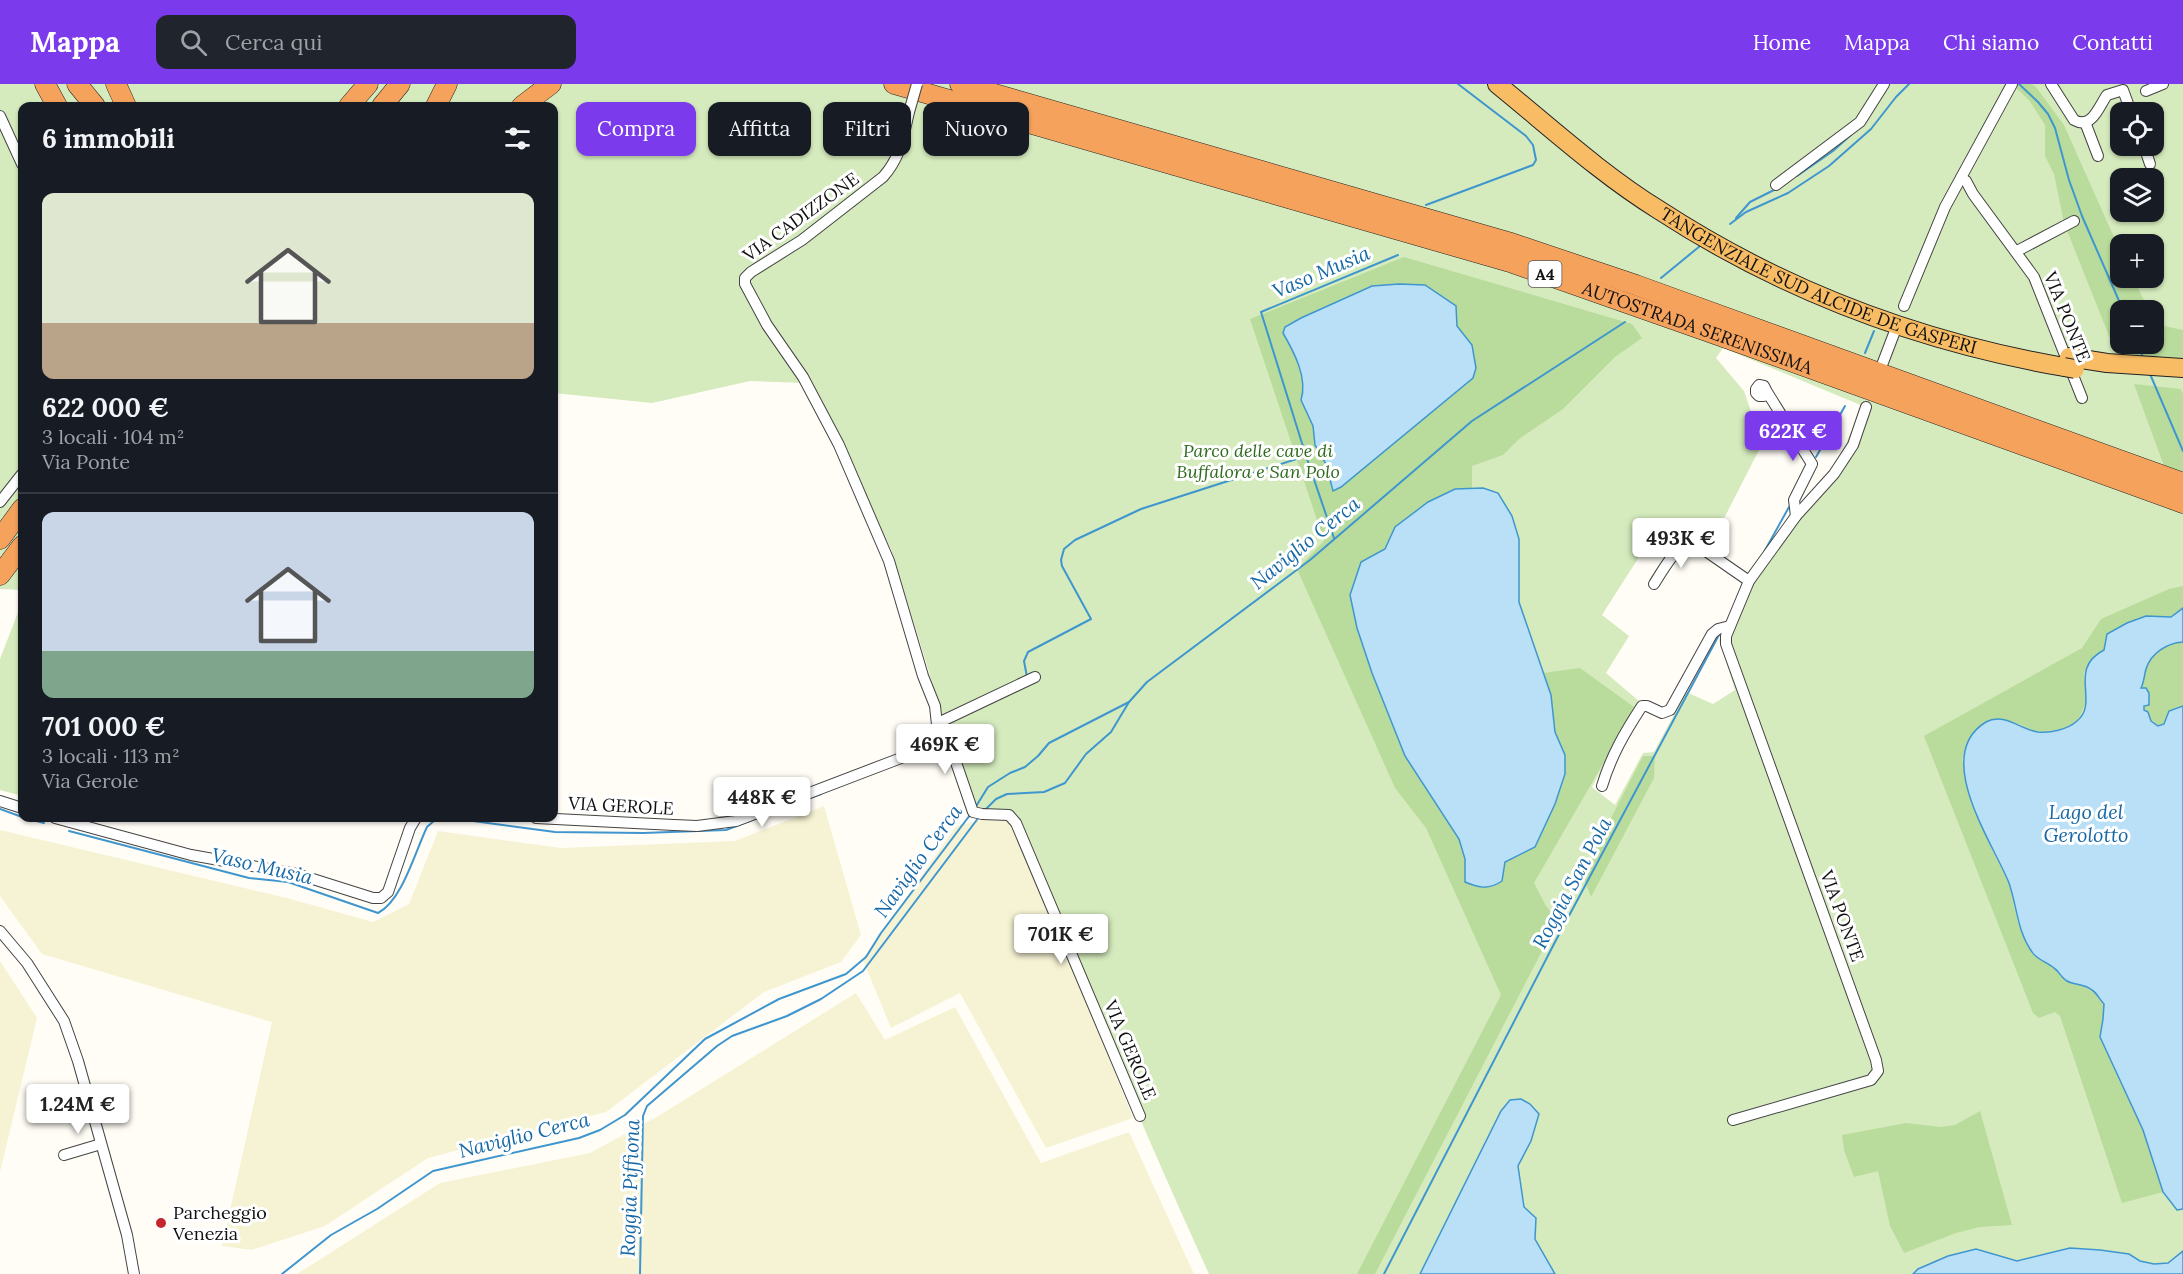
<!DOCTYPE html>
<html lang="it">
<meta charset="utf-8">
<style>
:root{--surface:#171b24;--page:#20242c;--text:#f1f3f6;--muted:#9ea1a6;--line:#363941;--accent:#7c3aed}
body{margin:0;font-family:Lora,serif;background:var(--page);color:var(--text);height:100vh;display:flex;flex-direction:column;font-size:22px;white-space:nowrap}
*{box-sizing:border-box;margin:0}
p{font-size:20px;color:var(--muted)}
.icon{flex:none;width:33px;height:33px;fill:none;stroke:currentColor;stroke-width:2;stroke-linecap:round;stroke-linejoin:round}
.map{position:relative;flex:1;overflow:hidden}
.panel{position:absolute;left:18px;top:18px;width:540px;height:720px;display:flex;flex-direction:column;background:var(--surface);border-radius:12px;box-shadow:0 2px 4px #0004}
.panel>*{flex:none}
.guide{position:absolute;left:576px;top:18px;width:570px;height:54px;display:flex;gap:12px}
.tools{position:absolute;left:2110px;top:18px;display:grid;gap:12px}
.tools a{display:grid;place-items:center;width:54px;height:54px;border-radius:12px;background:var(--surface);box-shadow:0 2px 4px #0004;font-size:30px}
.price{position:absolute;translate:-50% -51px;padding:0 14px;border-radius:6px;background:#fff;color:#222;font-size:20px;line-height:39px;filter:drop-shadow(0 2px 3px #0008)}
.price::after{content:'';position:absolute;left:50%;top:36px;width:18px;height:14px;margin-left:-9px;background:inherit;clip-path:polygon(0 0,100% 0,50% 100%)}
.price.active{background:var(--accent);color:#fff}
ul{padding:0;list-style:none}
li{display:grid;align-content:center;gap:12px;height:318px;padding:0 24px}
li+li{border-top:2px solid var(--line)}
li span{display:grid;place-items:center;height:186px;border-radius:12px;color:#555}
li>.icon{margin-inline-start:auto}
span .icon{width:108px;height:108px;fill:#fffc;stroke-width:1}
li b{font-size:26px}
h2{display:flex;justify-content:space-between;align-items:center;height:72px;padding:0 24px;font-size:26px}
.chip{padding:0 21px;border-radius:12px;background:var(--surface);box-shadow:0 2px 4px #0004;font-size:21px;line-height:54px}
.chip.active{background:var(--accent);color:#fff}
header{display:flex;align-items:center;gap:36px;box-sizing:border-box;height:84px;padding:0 30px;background:var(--accent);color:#fff}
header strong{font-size:28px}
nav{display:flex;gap:33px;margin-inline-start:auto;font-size:21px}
.search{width:420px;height:54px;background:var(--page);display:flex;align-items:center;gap:15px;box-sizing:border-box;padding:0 21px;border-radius:12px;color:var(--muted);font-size:22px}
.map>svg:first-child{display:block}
.farmland{fill:#f6f3d4}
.green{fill:#d5ebbd;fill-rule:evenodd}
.forest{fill:#b9dc9c;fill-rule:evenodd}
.water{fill:#b9e0f7;stroke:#3f96cf;stroke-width:1.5}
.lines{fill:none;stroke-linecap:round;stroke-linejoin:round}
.stream{stroke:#3f96cf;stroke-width:2}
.minor-casing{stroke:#444;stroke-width:12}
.trunk-casing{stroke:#222;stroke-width:20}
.motorway-casing{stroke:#222;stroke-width:21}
.minor{stroke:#fff;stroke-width:10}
.trunk{stroke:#f7bc64;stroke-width:18}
.motorway{stroke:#f5a25d;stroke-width:20}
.minor-bridge-casing{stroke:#444;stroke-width:12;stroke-linecap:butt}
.trunk-bridge-casing{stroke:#222;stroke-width:20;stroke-linecap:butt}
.minor-bridge{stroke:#fff;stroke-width:10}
.trunk-bridge{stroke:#f7bc64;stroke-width:18}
.poi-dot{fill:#c4262e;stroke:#fff;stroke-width:2}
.labels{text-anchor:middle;stroke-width:6;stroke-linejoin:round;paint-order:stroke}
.shield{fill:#fff;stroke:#585858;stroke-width:1.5}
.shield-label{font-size:16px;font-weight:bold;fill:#111}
.street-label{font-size:18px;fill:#111;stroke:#fff}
.park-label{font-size:18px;font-style:italic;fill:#2f6b1f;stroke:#fff}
.poi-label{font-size:18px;fill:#111;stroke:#fff;text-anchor:start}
.water-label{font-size:20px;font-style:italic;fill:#1768a6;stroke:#fff}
</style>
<header>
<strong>Mappa</strong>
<div class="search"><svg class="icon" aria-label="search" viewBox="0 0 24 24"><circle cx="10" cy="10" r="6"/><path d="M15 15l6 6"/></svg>Cerca qui</div>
<nav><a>Home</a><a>Mappa</a><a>Chi siamo</a><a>Contatti</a></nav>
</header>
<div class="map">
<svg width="2183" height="1190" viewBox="0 0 2183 1190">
<rect width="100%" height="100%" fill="#fffdf5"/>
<!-- farmland -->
<g class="farmland">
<path d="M824 722 861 851 841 878 764 908 606 1028 428 1074 325 1142 252 1166 222 1162 272 938 42 870 0 812V746L287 814 373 838 409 820 438 747 561 764 735 757Z"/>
<path d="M1010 729 1133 1034 1046 1064 960 909 891 944 863 876 956 742Z"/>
<path d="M0 877 37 934 0 1088Z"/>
<path d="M856 909 885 956 955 923 1041 1079 1129 1048 1194 1190H297L440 1099 590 1069 660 1031Z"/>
</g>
<!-- green -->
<g class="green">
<path d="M0 0H2183V1190H1209C1139 1038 1077 882 1007 730L977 729 970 721 891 465 804 299 750 297 652 319 554 309V22H22V506L0 505ZM2121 28H2154V62H2121ZM2121 94H2154V128H2121ZM2121 160H2154V194H2121ZM2121 226H2154V260H2121ZM1723 264 1863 322 1832 389 1745 499 1719 556 1735 606 1713 620 1686 608 1654 668 1643 669 1615 721 1592 703 1639 617 1606 589 1629 552 1602 531 1662 437 1710 462 1762 360 1744 307 1716 274Z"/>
<path d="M22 518V712L0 706V575Z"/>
</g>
<!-- forest -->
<g class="forest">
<path d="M2018 0H2031L2036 3 2064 41 2121 169V194H2133L2149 226H2121V260H2154V238L2155 240 2183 246V276L2140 274 2115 267 2064 139 2054 90 2045 72V41L2029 16 2016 4Z"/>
<path d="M1404 173 1632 240 1642 254 1615 273 1563 325 1519 355 1503 371 1472 382V404L1455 405 1428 418 1395 443 1385 465 1361 478 1350 511 1357 544 1372 589 1405 672 1459 755 1465 775V798L1493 803 1502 797 1505 778 1535 763 1555 720 1565 691V671L1555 648 1551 611 1543 589 1580 584 1634 623 1608 671 1534 799 1546 822 1558 836 1375 1190H1357L1501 911 1426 744 1395 704 1297 485 1324 457 1250 235ZM1399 200 1425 201 1456 222 1457 242 1472 261 1476 284 1473 294 1341 403 1333 406 1326 380 1315 361 1313 342 1301 316C1308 294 1294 268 1283 249L1285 243 1372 202Z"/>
<path d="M2134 300 2181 305 2183 310V388L2164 382Z"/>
<path d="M2183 502V524L2171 533 2145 532 2104 566 2084 588 2086 618 2078 636 2063 645 2037 648 2019 640 1975 647 1966 660 1962 676 1976 726 1991 764 2009 800 2018 839 2032 870 2055 884 2065 896 2092 905 2104 920 2103 935 2100 953 2143 1046 2163 1108 2122 1119 2060 932 2055 928 2039 934 2033 929 1924 652 2082 564 2101 535 2169 505Z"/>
<path d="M2183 558V622L2169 627 2164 640 2158 642C2128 618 2142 559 2183 558Z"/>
<path d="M1643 672H1655L1654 694 1591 813 1582 790Z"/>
<path d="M1980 1027 2012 1141 1980 1143 1956 1149 1904 1169 1890 1142 1878 1087 1854 1093 1844 1066 1842 1051 1906 1039 1941 1043 1955 1041Z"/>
</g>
<!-- water -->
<g class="water">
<path d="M1399 200 1425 201 1456 222 1457 242 1472 261 1476 284 1473 294 1341 403 1333 407 1326 380 1315 361 1313 342 1301 316C1308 294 1294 268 1283 249L1285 243 1301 234 1372 202Z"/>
<path d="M1483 404 1498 409 1512 432 1519 455V518L1551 611 1555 648 1565 671V690L1555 720 1535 763 1505 778 1502 797C1489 806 1479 804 1465 798V775L1459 755 1405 672 1372 589 1357 544 1350 511 1361 478 1385 465 1395 443 1428 418 1455 405Z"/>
<path d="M2183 524V558C2167 559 2151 569 2146 585 2144 592 2144 598 2141 604H2146L2149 609V621L2144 622V626L2148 628 2151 637 2158 642 2164 640 2169 627 2183 622V1125L2177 1126 2163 1108 2143 1046 2100 953 2103 935 2104 920C2100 916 2097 909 2092 906 2085 900 2074 901 2067 897 2061 894 2059 887 2054 884 2047 878 2036 875 2032 868 2017 847 2017 822 2009 799 1993 759 1931 671 1986 638 2004 628 2021 646 2038 648 2050 649 2067 646 2077 637 2100 618 2067 585 2104 566L2107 550 2127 539 2146 532 2171 533Z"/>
<path d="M1521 1015 1530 1020 1539 1030 1531 1057 1518 1082 1524 1123 1536 1134 1535 1155 1555 1190H1420L1501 1027 1510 1016Z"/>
<path d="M2070 1164 2100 1166 2129 1170 2140 1177 2154 1180 2168 1179 2183 1167V1190H1913L1918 1185 1948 1172 1976 1165 2017 1177Z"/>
</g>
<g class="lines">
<!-- stream -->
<g class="stream">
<path d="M2019 0 2038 18 2048 30 2055 44 2069 96 2082 132 2123 226"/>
<path d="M1797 92 1833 67 1852 50"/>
<path d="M1426 121 1533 81 1536 76 1533 61 1526 52 1458 0"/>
<path d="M1736 134 1750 118 1774 106"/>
<path d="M1730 140 1746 128 1788 109 1829 82 1871 45 1896 13 1909 0"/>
<path d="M1661 194 1700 162"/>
<path d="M2137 260 2143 273"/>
<path d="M1865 269 1874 247"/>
<path d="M2150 290 2183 367"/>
<path d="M1306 372 1334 454"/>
<path d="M1816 373 1845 322"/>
<path d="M1764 468 1789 423"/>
<path d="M1027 593 1024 577 1028 568 1091 535 1062 482 1061 476 1064 465 1075 456 1141 425 1306 372 1261 228 1398 171"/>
<path d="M975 724 988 703 1010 689 1025 683 1038 672 1049 659 1129 618 1147 598 1310 476 1472 337 1625 238"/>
<path d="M0 725 22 733"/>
<path d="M985 726 996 715 1007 710 1044 708 1065 699 1086 670 1111 648 1129 618"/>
<path d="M25 734 44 739"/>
<path d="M69 747 249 794 288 798 378 829C402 817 415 768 427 743L436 735 451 734 555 748 643 749 726 746 821 710"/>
<path d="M282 1190 331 1151 377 1125 433 1087 579 1054 600 1046 625 1031 705 955 779 915 846 890 866 873 881 849 970 731"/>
<path d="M640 1190 643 1032 647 1022 717 962 732 952 787 932 821 915 863 887 979 733"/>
<path d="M1384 1190 1555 858 1720 549"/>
</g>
<defs>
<g id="minor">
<path d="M2051 0 2074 36C2092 46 2099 22 2107 11L2123 6 2131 28"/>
<path d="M2146 7 2163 0"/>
<path d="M0 32 22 80"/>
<path d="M2085 38 2098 72"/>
<path d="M2144 62 2150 80"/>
<path d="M1961 94 1966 97 1973 110 2034 193 2082 314"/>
<path d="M1776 101 1860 38 1884 0"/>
<path d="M2017 167 2074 137"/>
<path d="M1904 222 1945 123 2012 0"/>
<path d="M1882 281 1895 247"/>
<path d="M1767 308 1764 312H1759L1756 309V305L1759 301 1764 302 1767 308 1812 380 1794 416 1796 432"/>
<path d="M0 418 22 390"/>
<path d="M1654 500C1666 482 1674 461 1697 461L1749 497"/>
<path d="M938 639 1035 593"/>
<path d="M938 650 949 658 973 728 982 730 1009 731 1016 739 1140 1032"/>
<path d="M1602 702C1611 672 1625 648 1642 622H1647L1662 629 1670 626 1712 550 1718 545 1730 542"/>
<path d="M0 717 22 724"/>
<path d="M55 734 191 771 297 790 373 814H381L388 808 410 744 416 734"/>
<path d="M536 734 674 741 697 742 736 737 901 674 917 666 938 650 935 622 923 592 889 477 839 361 803 293 767 241 745 200V194L751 188 802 156 883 93C901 73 903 53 909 28"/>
<path d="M0 847 27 879 64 937 78 977 127 1151 134 1190"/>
<path d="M1733 1036 1871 996 1878 987 1876 976 1726 560V552L1749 497 1796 432 1834 390 1853 361 1866 323"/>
<path d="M64 1071 101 1060"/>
</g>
<g id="trunk">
<path id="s1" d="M1497 0C1550 43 1601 90 1659 126 1782 206 1920 258 2064 283"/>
<path d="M2069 273 2107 279 2183 284"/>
</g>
<g id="motorway">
<path d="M45 0 57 22"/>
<path d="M77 0 95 22"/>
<path d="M116 0 126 22"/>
<path id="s2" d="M894 0 1513 179 1718 251 2183 419"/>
<path d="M960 0 1508 158 1636 201 2183 399"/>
<path d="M349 22 368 0"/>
<path d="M382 22 400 0"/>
<path d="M436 22 447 0"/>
<path d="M522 22 551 0"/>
<path d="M0 455 22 425"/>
<path d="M0 491 22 462"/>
</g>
</defs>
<!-- minor casing -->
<use href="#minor" class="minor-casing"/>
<!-- trunk casing -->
<use href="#trunk" class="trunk-casing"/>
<!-- motorway casing -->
<use href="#motorway" class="motorway-casing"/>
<!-- minor -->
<use href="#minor" class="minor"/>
<!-- trunk -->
<use href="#trunk" class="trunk"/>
<!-- motorway -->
<use href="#motorway" class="motorway"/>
<defs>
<path id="minor-bridge" d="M909 28 917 0"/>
<path id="trunk-bridge" d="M2064 283 2075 285"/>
</defs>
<!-- minor-bridge casing -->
<use href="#minor-bridge" class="minor-bridge-casing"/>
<!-- trunk-bridge casing -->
<use href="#trunk-bridge" class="trunk-bridge-casing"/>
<!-- minor-bridge -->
<use href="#minor-bridge" class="minor-bridge"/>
<!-- trunk-bridge -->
<use href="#trunk-bridge" class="trunk-bridge"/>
</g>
<!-- markers -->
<circle class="poi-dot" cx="161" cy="1139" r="6"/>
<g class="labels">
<!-- shield labels -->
<rect class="shield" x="1528.5" y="177" width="33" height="26" rx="4.5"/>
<g class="shield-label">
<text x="1545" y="196">A4</text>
</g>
<!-- street labels -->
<g class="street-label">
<text transform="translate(801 133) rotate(-36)" y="6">VIA CADIZZONE</text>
<text dy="6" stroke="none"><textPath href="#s1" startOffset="381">TANGENZIALE SUD ALCIDE DE GASPERI</textPath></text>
<text transform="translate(2067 233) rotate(68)" y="6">VIA PONTE</text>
<text dy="6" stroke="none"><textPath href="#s2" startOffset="840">AUTOSTRADA SERENISSIMA</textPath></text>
<text transform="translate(621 722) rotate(3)" y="6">VIA GEROLE</text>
<text transform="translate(1842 832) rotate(70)" y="6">VIA PONTE</text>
<text transform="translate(1130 966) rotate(67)" y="6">VIA GEROLE</text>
</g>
<!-- park labels -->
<g class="park-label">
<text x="1258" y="373">Parco delle cave di<tspan x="1258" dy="21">Buffalora e San Polo</tspan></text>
</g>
<!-- poi labels -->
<g class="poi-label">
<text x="173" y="1135">Parcheggio<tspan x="173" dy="21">Venezia</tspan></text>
</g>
<!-- water labels -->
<g class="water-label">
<text transform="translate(1321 188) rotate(-23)" y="7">Vaso Musia</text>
<text transform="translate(1305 459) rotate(-39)" y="7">Naviglio Cerca</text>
<text x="2086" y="735">Lago del<tspan x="2086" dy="23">Gerolotto</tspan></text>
<text transform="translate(918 777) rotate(-54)" y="7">Naviglio Cerca</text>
<text transform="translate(262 782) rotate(13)" y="7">Vaso Musia</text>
<text transform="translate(1572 799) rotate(-62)" y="7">Roggia San Pola</text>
<text transform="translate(524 1051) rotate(-14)" y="7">Naviglio Cerca</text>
<text transform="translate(630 1104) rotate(-88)" y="7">Roggia Piffiona</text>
</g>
</g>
</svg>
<div class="tools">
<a><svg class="icon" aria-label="locate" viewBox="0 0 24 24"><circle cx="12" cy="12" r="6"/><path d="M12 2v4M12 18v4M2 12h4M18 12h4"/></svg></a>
<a><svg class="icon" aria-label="layers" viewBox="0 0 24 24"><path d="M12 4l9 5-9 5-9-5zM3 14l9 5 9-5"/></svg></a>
<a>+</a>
<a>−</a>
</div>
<b class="price active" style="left:1793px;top:378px">622K €</b>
<b class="price" style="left:1681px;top:485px">493K €</b>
<b class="price" style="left:945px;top:691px">469K €</b>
<b class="price" style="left:762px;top:744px">448K €</b>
<b class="price" style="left:1061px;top:881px">701K €</b>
<b class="price" style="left:78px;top:1051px">1.24M €</b>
<div class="guide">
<a class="chip active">Compra</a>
<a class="chip">Affitta</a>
<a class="chip">Filtri</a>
<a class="chip">Nuovo</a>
</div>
<section class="panel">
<h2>6 immobili<svg class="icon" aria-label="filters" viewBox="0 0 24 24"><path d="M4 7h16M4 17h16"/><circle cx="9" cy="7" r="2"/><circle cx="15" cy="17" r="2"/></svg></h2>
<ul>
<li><span style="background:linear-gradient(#dfe7d0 70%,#b9a48a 0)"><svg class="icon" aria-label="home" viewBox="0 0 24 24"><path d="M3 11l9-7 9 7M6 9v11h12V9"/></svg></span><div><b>622 000 €</b><p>3 locali · 104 m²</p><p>Via Ponte</p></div></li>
<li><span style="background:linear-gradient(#c9d6e8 75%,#7fa58c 0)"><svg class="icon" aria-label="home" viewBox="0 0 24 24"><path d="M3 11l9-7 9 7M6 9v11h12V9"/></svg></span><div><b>701 000 €</b><p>3 locali · 113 m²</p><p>Via Gerole</p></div></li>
</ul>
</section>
</div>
